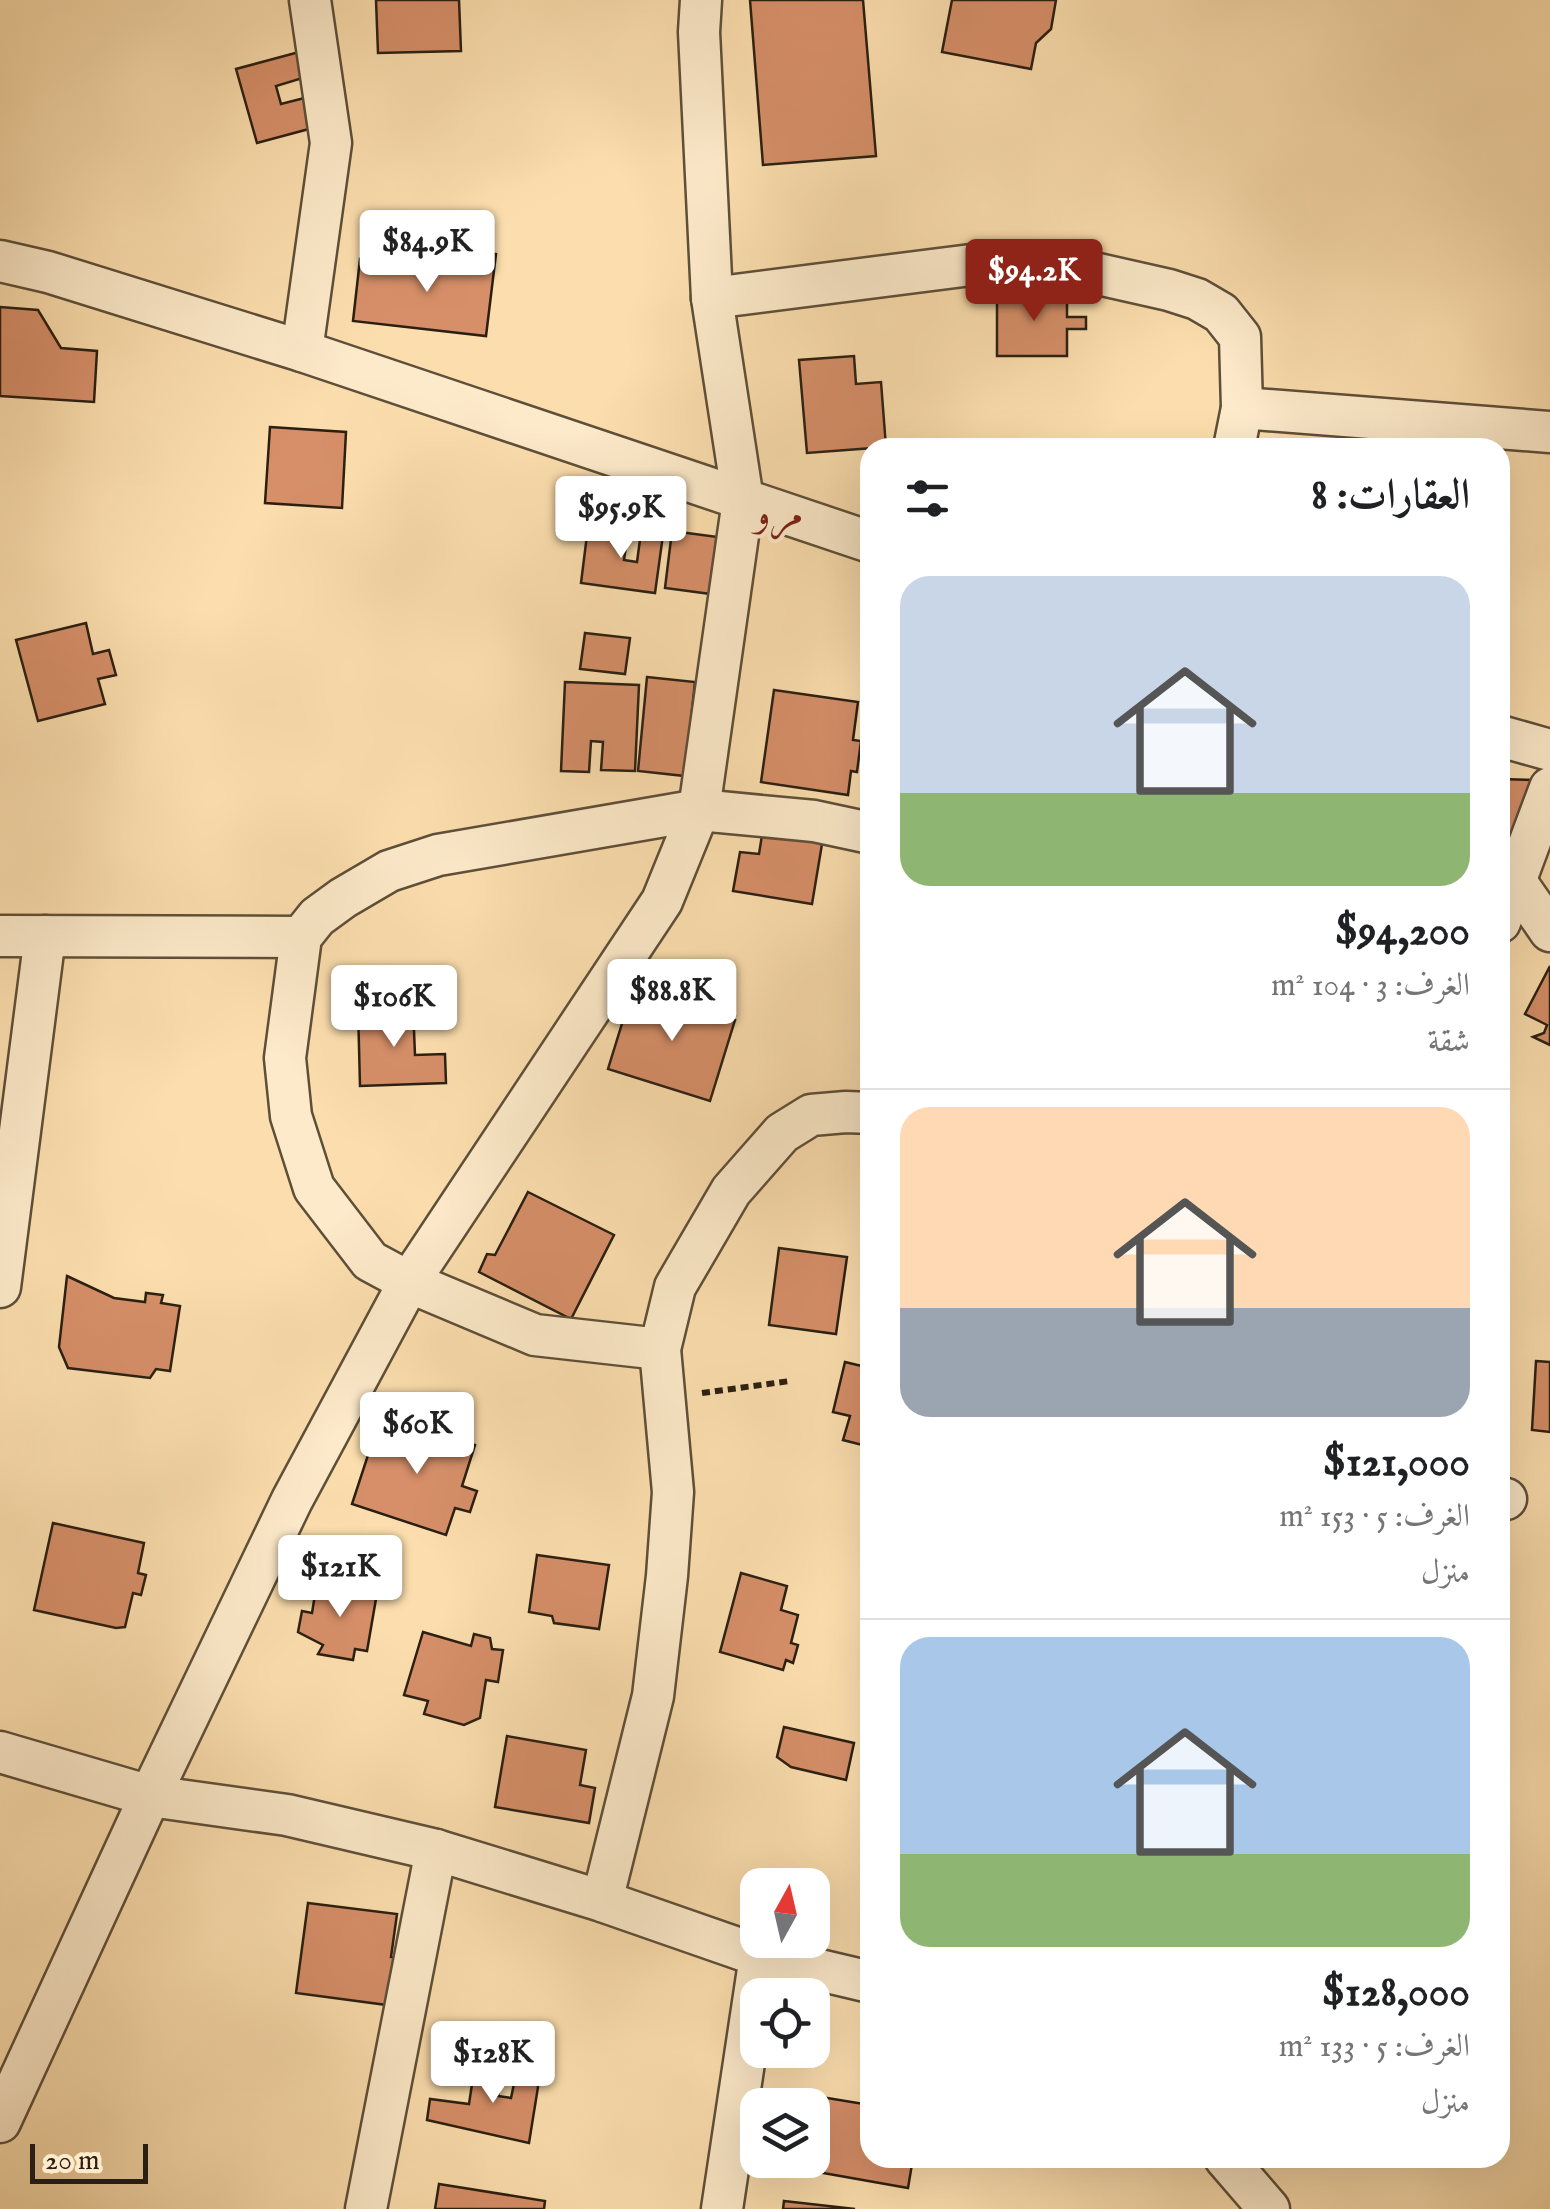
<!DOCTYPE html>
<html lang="ar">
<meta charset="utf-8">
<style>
:root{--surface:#fff;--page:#f2f2f2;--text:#202124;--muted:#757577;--line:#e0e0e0;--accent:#8f2418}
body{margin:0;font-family:"IM FELL English",Amiri,serif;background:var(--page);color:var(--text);direction:rtl;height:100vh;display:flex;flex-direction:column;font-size:38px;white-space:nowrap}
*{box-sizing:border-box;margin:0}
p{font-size:32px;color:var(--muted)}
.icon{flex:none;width:55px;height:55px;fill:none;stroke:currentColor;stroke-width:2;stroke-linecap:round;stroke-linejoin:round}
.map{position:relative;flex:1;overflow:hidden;direction:ltr}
.panel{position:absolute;left:860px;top:438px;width:650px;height:1730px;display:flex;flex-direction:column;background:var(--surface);border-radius:30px;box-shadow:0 10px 40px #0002;direction:rtl}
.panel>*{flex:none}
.needle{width:65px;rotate:8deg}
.tools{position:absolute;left:740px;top:1868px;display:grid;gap:20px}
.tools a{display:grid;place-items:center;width:90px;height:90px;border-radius:20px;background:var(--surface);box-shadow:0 10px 40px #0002;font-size:50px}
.scale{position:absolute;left:30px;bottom:25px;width:118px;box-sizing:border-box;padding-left:10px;border:5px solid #2a1f12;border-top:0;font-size:28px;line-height:35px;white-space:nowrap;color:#2a1f12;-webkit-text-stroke:8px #fdeaca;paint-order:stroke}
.price{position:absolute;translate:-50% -85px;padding:0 22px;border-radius:10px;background:#fff;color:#222;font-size:32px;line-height:65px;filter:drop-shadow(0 2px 5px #0008)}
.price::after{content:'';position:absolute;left:50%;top:60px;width:30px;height:22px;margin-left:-15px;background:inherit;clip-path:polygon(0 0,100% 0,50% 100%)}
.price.selected{background:var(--accent);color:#fff}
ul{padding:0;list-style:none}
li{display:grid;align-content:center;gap:20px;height:530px;padding:0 40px}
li+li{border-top:2px solid var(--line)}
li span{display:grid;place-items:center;height:310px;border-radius:30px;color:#555}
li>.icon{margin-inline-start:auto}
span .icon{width:180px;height:180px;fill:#fffc;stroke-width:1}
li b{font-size:42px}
h2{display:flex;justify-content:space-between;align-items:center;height:120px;padding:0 40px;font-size:42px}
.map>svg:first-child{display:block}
.building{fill:#d68f69;stroke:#2a1f12;stroke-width:2.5}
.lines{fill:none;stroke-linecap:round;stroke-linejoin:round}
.minor-casing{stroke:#5e4f39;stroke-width:45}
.path{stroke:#2a1f12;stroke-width:6;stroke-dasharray:8 5;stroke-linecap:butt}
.minor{stroke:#fdeaca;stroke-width:40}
.labels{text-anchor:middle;stroke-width:8;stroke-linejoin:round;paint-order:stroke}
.quarter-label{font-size:40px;fill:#7a1f14;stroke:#fdeaca}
</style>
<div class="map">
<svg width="1550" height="2209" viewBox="0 0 1550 2209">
<rect width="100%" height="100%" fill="#fcdeae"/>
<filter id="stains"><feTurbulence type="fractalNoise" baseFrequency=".002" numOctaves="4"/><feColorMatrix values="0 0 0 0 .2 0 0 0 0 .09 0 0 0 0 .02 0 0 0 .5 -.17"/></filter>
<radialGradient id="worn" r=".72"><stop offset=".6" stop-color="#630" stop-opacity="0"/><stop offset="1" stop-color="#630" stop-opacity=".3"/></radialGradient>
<!-- building -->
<g class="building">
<path d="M376 0H459L461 51 378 53Z"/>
<path d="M750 0H863L876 156 763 165Z"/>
<path d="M952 0H1056L1051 29 1036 43 1031 69 942 52Z"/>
<path d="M299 52 306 77 276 86 281 104 312 96 320 126 257 143 236 69Z"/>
<path d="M463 250 496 254 486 336 353 321 360 259 461 272Z"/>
<path d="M997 292H1067V317H1086V329H1067V356H997Z"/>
<path d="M0 307 38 310 61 348 97 351 94 402 0 396Z"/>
<path d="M854 356 856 384 881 382 886 447 807 453 799 360Z"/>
<path d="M270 427 346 432 342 508 265 503Z"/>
<path d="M588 527 628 532 624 560 637 562 641 532 663 535 655 593 581 583Z"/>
<path d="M672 531 733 539 726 596 665 588Z"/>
<path d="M86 623 93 654 109 650 116 675 98 679 105 704 38 721 16 640Z"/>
<path d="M585 633 630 638 625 674 580 669Z"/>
<path d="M647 677 695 682 685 776 638 771Z"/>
<path d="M565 682 639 685 635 771 601 770 603 742 591 741 589 772 561 771Z"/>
<path d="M774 690 858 702 853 740 861 741 857 772 851 771 848 795 761 782Z"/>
<path d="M1500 779 1536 780 1518 846 1500 843Z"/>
<path d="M763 829 823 838 812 904 733 891 740 852 759 854Z"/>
<path d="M1550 966V1045L1533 1037 1544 1033 1547 1025 1525 1014Z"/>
<path d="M633 988 735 1020 710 1101 608 1069Z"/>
<path d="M413 1006 415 1055 445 1054 446 1083 360 1086 358 1008Z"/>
<path d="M528 1192 614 1235 571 1319 479 1272 487 1254 495 1255Z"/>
<path d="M779 1248 847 1257 836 1334 769 1325Z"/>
<path d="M67 1276 114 1298 145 1302 146 1293 163 1295 161 1303 180 1306 170 1371 156 1369 150 1378 68 1368 59 1347Z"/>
<path d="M1536 1361 1550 1362V1432L1532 1430Z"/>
<path d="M845 1362 870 1368V1447L843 1440 850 1416 833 1412Z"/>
<path d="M394 1418 475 1445 462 1486 477 1491 470 1512 455 1508 446 1535 352 1504 368 1455Z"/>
<path d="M53 1523 144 1543 138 1573 146 1575 141 1595 133 1593 125 1627 116 1628 34 1610Z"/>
<path d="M537 1555 609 1565 599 1629 554 1623 552 1616 529 1612Z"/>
<path d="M741 1573 787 1586 781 1610 798 1615 791 1643 798 1645 793 1663 786 1660 783 1670 720 1652Z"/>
<path d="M317 1582 377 1593 367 1651 355 1649 353 1660 318 1654 323 1645 298 1632 302 1611 312 1613Z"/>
<path d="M423 1632 471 1646 474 1634 490 1638 492 1649 503 1650 498 1682 486 1680 480 1718 464 1725 424 1714 428 1701 404 1695Z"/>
<path d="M784 1727 854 1743 846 1780 791 1767 777 1757Z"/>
<path d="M507 1736 586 1750 580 1785 595 1788 589 1823 495 1807Z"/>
<path d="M308 1903 397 1914 391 1957 401 1958 387 2005 296 1993Z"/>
<path d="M475 2064 503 2073 498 2096 511 2098 518 2065 533 2067 538 2087 529 2143 427 2120 430 2099 469 2104Z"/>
<path d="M791 2092 870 2105V2158H913L908 2188 778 2165 779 2160H812V2105H789Z"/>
<path d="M439 2184 545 2201 544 2209H435Z"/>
<path d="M784 2201 855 2209H783Z"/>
</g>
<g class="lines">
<defs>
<g id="minor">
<path d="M0 261 48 272 302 351 870 542"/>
<path d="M712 298 971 265 1076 269 1169 290 1197 299 1221 313 1240 337 1242 408 1234 448"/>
<path d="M302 351 331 143 310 0"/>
<path d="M1242 408 1550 432"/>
<path d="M1500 736 1550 750"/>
<path d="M1500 878 1514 879 1550 931"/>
<path d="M1500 922 1550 788"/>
<path d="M0 936 301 937"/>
<path d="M0 1287 45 936"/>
<path d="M660 1349 535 1335 409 1282 370 1261 314 1188 291 1116 285 1058 301 937 317 917 343 898 389 871 438 855 699 810 814 821 870 833"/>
<path d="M1500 1500 1506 1499"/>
<path d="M0 1752 150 1796 287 1815 436 1850 602 1901 760 1956 870 1982"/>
<path d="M602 1901 653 1696 667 1576 673 1492 660 1349 675 1287 731 1191 782 1133 811 1115 846 1112 870 1113"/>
<path d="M0 2122 150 1796 292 1500 409 1282 662 901 699 810 743 500 712 298 699 32 701 0"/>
<path d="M1225 2158 1269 2209"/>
<path d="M366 2209 436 1850"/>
<path d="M722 2209 760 1956"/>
</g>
</defs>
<!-- minor casing -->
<use href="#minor" class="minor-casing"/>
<!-- path -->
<path class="path" d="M702 1393 790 1381"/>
<!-- minor -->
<use href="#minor" class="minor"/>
</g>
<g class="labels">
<!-- quarter labels -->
<g class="quarter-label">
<text x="779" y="526">مرو</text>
</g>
</g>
<rect width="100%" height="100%" filter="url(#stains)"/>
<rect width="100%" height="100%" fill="url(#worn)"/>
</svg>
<div class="tools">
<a><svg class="needle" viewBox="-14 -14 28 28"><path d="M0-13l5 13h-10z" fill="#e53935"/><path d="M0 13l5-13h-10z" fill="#757577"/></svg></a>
<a><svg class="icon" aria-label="locate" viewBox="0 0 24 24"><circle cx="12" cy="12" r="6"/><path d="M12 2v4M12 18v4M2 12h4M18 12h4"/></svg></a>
<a><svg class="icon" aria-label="layers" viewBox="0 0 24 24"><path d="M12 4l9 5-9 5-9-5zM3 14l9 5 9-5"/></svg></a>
</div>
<div class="scale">20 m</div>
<b class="price" style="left:427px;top:295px">$84.9K</b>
<b class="price selected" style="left:1034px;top:324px">$94.2K</b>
<b class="price" style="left:621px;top:561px">$95.9K</b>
<b class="price" style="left:672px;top:1044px">$88.8K</b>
<b class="price" style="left:394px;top:1050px">$106K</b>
<b class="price" style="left:417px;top:1477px">$60K</b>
<b class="price" style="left:340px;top:1620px">$121K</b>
<b class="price" style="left:493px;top:2106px">$128K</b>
<section class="panel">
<h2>العقارات: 8<svg class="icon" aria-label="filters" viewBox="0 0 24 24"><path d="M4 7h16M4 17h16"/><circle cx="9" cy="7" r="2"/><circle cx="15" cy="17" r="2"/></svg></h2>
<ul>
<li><span style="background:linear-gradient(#c9d6e8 70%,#8fb573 0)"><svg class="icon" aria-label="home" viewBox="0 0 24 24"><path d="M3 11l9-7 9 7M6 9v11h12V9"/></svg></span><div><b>$94,200</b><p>الغرف: 3 · 104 m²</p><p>شقة</p></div></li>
<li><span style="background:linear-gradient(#ffd9b3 65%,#9aa5b1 0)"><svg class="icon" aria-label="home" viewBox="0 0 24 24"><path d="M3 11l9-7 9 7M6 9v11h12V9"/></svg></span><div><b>$121,000</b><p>الغرف: 5 · 153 m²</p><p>منزل</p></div></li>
<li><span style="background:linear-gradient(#a9c7e8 70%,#8fb573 0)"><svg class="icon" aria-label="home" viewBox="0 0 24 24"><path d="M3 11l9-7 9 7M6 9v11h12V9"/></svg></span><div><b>$128,000</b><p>الغرف: 5 · 133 m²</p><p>منزل</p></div></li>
</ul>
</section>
</div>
